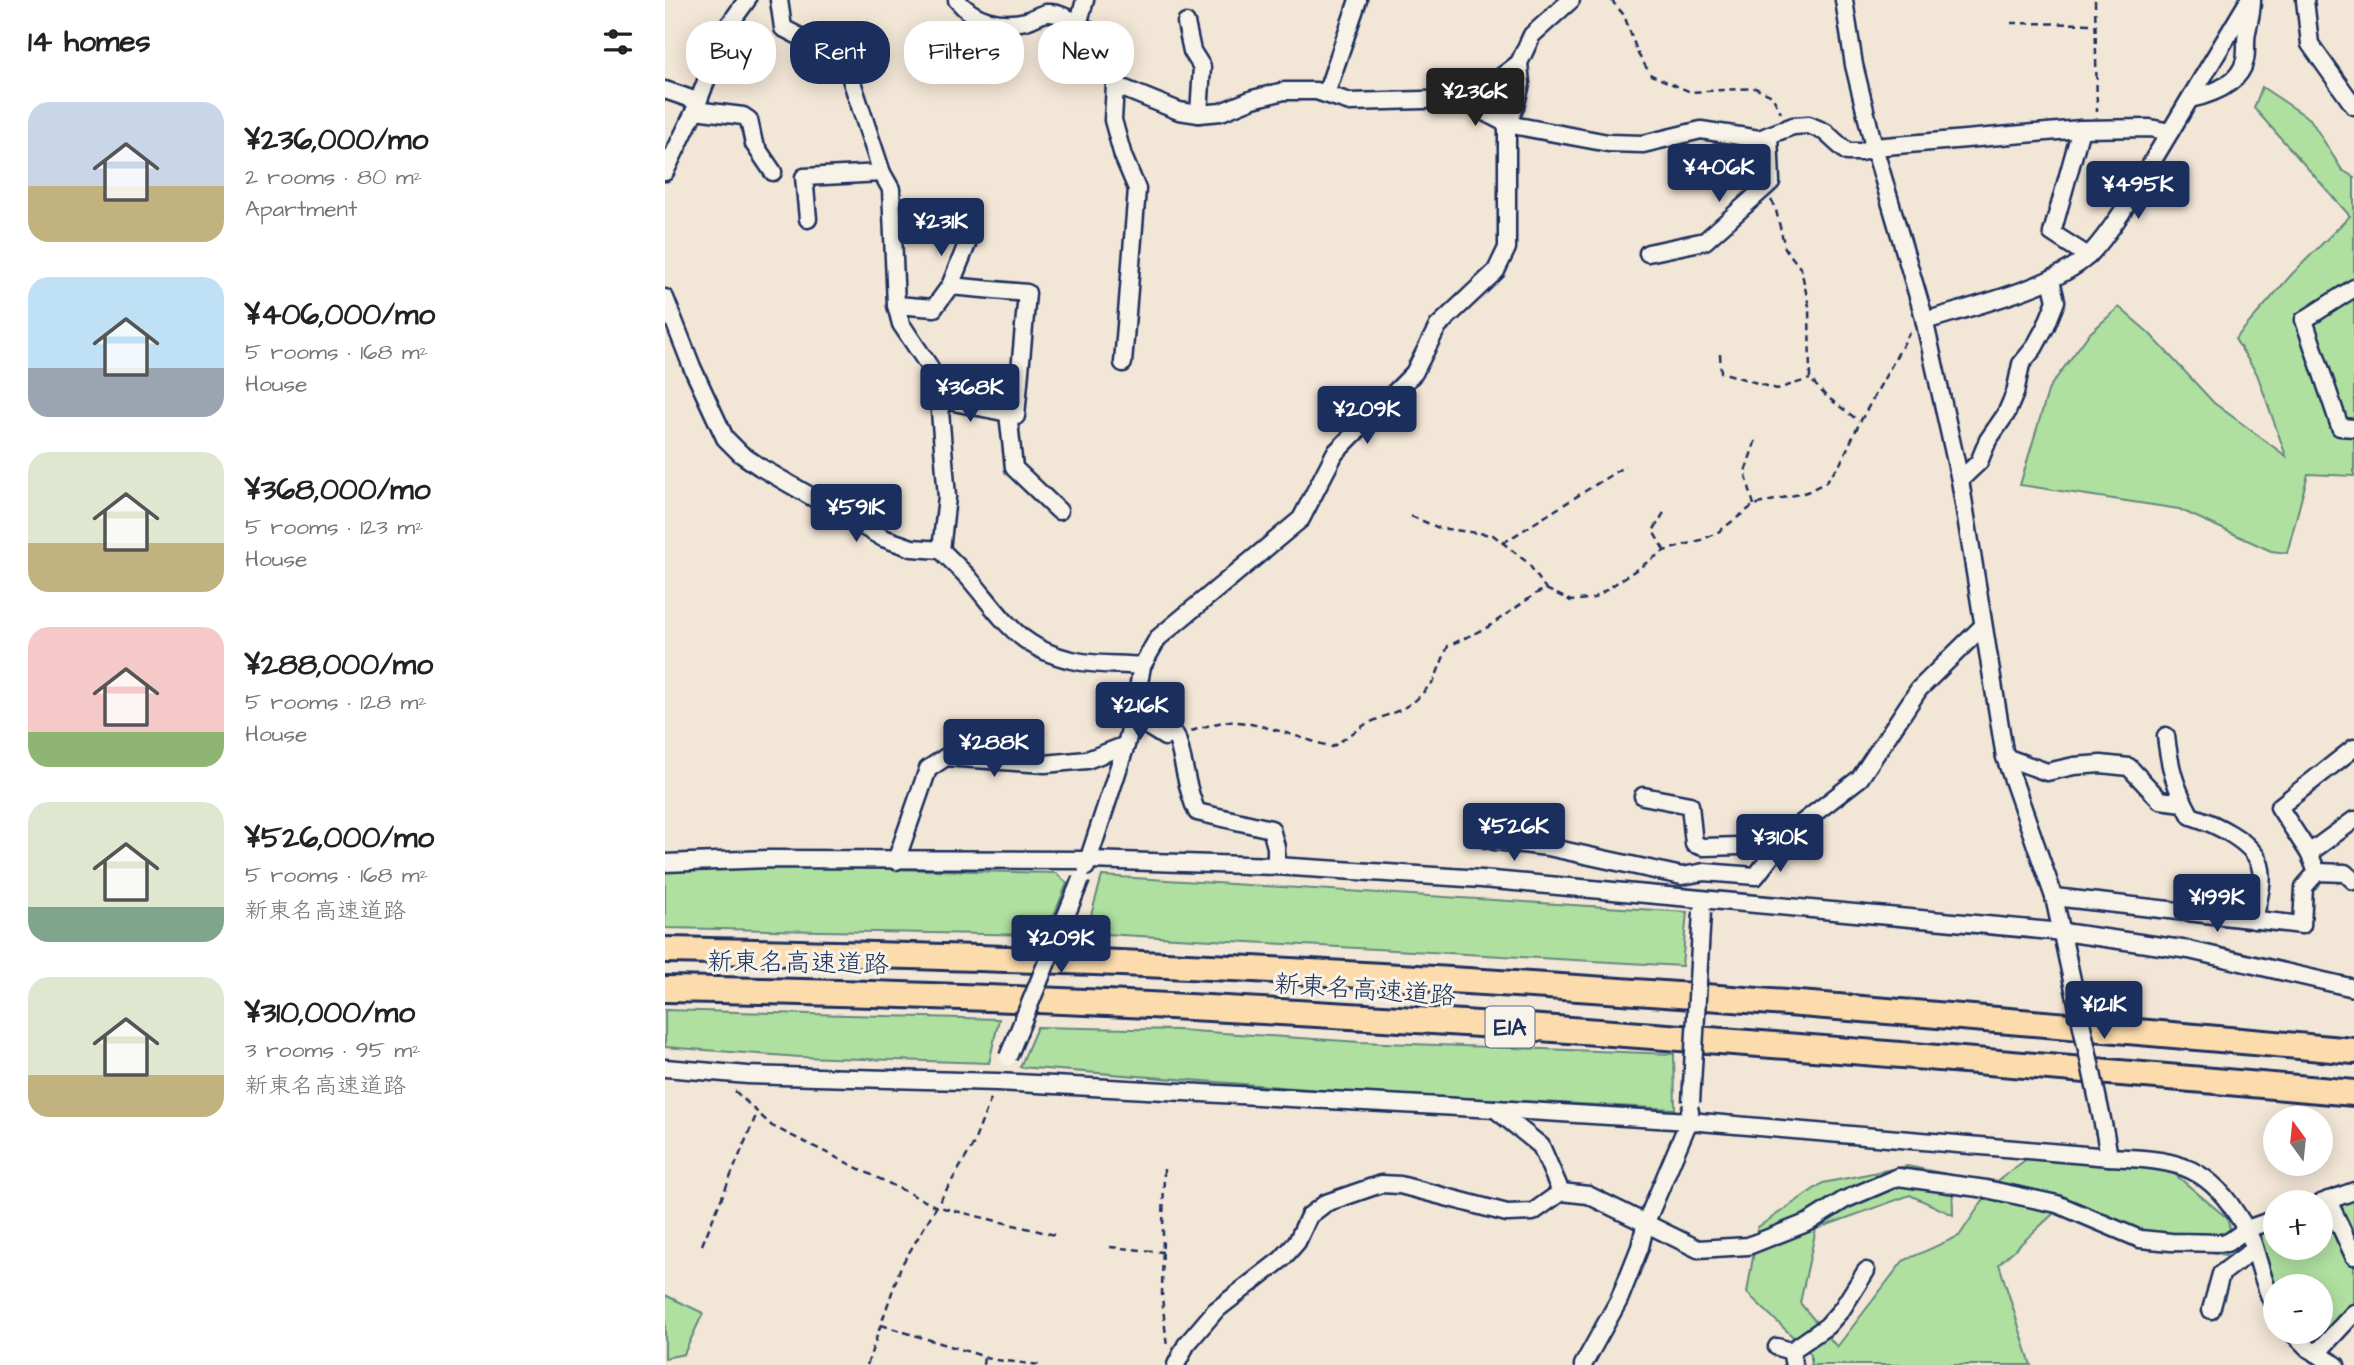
<!DOCTYPE html>
<meta charset="utf-8">
<style>
:root{--surface:#fff;--page:#f2f2f2;--text:#222;--muted:#767676;--accent:#1b2f5e}
body{margin:0;font-family:"Architects Daughter","Klee One",sans-serif;background:var(--page);color:var(--text);height:100vh;display:flex;flex-direction:column;font-size:26px;white-space:nowrap}
*{box-sizing:border-box;margin:0}
p{font-size:23px;color:var(--muted)}
.icon{flex:none;width:38px;height:38px;fill:none;stroke:currentColor;stroke-width:2;stroke-linecap:round;stroke-linejoin:round}
.map{position:relative;flex:1;overflow:hidden}
.sheet{display:flex;flex-direction:column;background:var(--surface);width:665px}
.sheet>*{flex:none}
.top-card{position:absolute;left:21px;top:21px;width:665px;height:63px;display:flex;gap:14px}
.needle{width:46px;rotate:345deg}
.buttons{position:absolute;left:1598px;top:1106px;display:grid;gap:14px}
.buttons a{display:grid;place-items:center;width:70px;height:70px;border-radius:50%;background:var(--surface);box-shadow:0 4px 18px #0003;font-size:35px}
.price{position:absolute;translate:-50% -60px;padding:0 16px;border-radius:7px;background:var(--accent);color:#fff;font-size:23px;line-height:46px;filter:drop-shadow(0 2px 4px #0008)}
.price::after{content:'';position:absolute;left:50%;top:42px;width:21px;height:16px;margin-left:-10px;background:inherit;clip-path:polygon(0 0,100% 0,50% 100%)}
.price.active{background:#222;color:#fff}
ul{padding:0;list-style:none}
li{display:flex;align-items:center;gap:21px;height:175px;padding:0 28px}
li span{display:grid;place-items:center;flex:none;width:196px;height:140px;border-radius:21px;color:#555}
li>.icon{margin-inline-start:auto}
span .icon{width:84px;height:84px;fill:#fffc;stroke-width:1}
li b{font-size:30px}
h2{display:flex;justify-content:space-between;align-items:center;height:84px;padding:0 28px;font-size:30px}
.pill{padding:0 24px;border-radius:28px;background:var(--surface);box-shadow:0 4px 18px #0003;font-size:24px;line-height:63px}
.pill.active{background:var(--accent);color:#fff}
main{display:flex;flex:1;min-height:0}
.map>svg:first-child{display:block}
.green{fill:#afe0a0;stroke:#65887f;stroke-width:2}
.lines{fill:none;stroke-linecap:round;stroke-linejoin:round}
.minor-casing{stroke:#1b2f5e;stroke-width:21}
.highway-casing{stroke:#1b2f5e;stroke-width:30}
.path{stroke:#1b2f5e;stroke-width:2.5;stroke-dasharray:7 5;stroke-linecap:butt}
.minor{stroke:#f7f3e8;stroke-width:16}
.highway{stroke:#fcdcac;stroke-width:24}
.minor-bridge-casing{stroke:#1b2f5e;stroke-width:21;stroke-linecap:butt}
.minor-bridge{stroke:#f7f3e8;stroke-width:16}
.labels{text-anchor:middle;stroke-width:6;stroke-linejoin:round;paint-order:stroke}
.shield{fill:#f7f3e8;stroke:#5d6a87;stroke-width:2}
.shield-label{font-size:24px;font-weight:bold;fill:#1b2f5e}
.street-label{font-size:26px;fill:#1b2f5e;stroke:#f7f3e8}
</style>
<main>
<section class="sheet">
<h2>14 homes<svg class="icon" aria-label="filters" viewBox="0 0 24 24"><path d="M4 7h16M4 17h16"/><circle cx="9" cy="7" r="2"/><circle cx="15" cy="17" r="2"/></svg></h2>
<ul>
<li><span style="background:linear-gradient(#c9d6e8 60%,#c2b280 0)"><svg class="icon" aria-label="home" viewBox="0 0 24 24"><path d="M3 11l9-7 9 7M6 9v11h12V9"/></svg></span><div><b>¥236,000/mo</b><p>2 rooms · 80 m²</p><p>Apartment</p></div></li>
<li><span style="background:linear-gradient(#bfe0f5 65%,#9aa5b1 0)"><svg class="icon" aria-label="home" viewBox="0 0 24 24"><path d="M3 11l9-7 9 7M6 9v11h12V9"/></svg></span><div><b>¥406,000/mo</b><p>5 rooms · 168 m²</p><p>House</p></div></li>
<li><span style="background:linear-gradient(#dfe7d0 65%,#c2b280 0)"><svg class="icon" aria-label="home" viewBox="0 0 24 24"><path d="M3 11l9-7 9 7M6 9v11h12V9"/></svg></span><div><b>¥368,000/mo</b><p>5 rooms · 123 m²</p><p>House</p></div></li>
<li><span style="background:linear-gradient(#f6c9c9 75%,#8fb573 0)"><svg class="icon" aria-label="home" viewBox="0 0 24 24"><path d="M3 11l9-7 9 7M6 9v11h12V9"/></svg></span><div><b>¥288,000/mo</b><p>5 rooms · 128 m²</p><p>House</p></div></li>
<li><span style="background:linear-gradient(#dfe7d0 75%,#7fa58c 0)"><svg class="icon" aria-label="home" viewBox="0 0 24 24"><path d="M3 11l9-7 9 7M6 9v11h12V9"/></svg></span><div><b>¥526,000/mo</b><p>5 rooms · 168 m²</p><p>新東名高速道路</p></div></li>
<li><span style="background:linear-gradient(#dfe7d0 70%,#c2b280 0)"><svg class="icon" aria-label="home" viewBox="0 0 24 24"><path d="M3 11l9-7 9 7M6 9v11h12V9"/></svg></span><div><b>¥310,000/mo</b><p>3 rooms · 95 m²</p><p>新東名高速道路</p></div></li>
</ul>
</section>
<div class="map">
<svg width="1689" height="1365" viewBox="0 0 1689 1365">
<rect width="100%" height="100%" fill="#f2e6d6"/>
<filter id="ink" filterUnits="userSpaceOnUse"><feTurbulence type="fractalNoise" baseFrequency=".0143" numOctaves="2"/><feDisplacementMap in="SourceGraphic" scale="14" xChannelSelector="R" yChannelSelector="G"/><feConvolveMatrix kernelMatrix="1 2 1 2 8 2 1 2 1" color-interpolation-filters="sRGB"/></filter>
<g filter="url(#ink)">
<!-- green -->
<g class="green">
<path d="M1597 87 1645 119 1677 170 1689 177V476L1643 474 1622 553 1606 551 1514 509 1355 485 1384 388 1424 334 1454 307 1484 333 1549 403 1621 456 1592 374 1570 339 1627 274 1685 216 1589 108Z"/>
<path d="M47 865 391 873 402 883 381 935 0 928V867Z"/>
<path d="M437 876 1022 912 1017 966 421 933Z"/>
<path d="M0 1010 334 1019 324 1063 135 1057 0 1047Z"/>
<path d="M372 1027 512 1030 695 1042 1009 1054 1010 1109 682 1092 355 1067Z"/>
<path d="M1372 1151 1506 1171 1562 1218 1573 1258 1495 1240 1400 1203 1334 1264 1366 1365H1146V1354L1082 1293 1093 1227 1158 1183 1242 1166 1287 1175 1288 1215 1245 1195 1151 1229 1135 1303 1172 1347 1238 1261 1294 1236 1330 1183Z"/>
<path d="M1689 1191V1319L1649 1349 1634 1332H1656V1286H1610V1305L1582 1229 1610 1219V1248H1656V1203Z"/>
<path d="M0 1295 38 1313 19 1354 0 1358Z"/>
</g>
<g class="lines">
<defs>
<g id="minor">
<path d="M114 0 118 28 159 49 184 73 217 173 226 189 231 305 236 324 264 366 274 399 282 497 276 550"/>
<path d="M292 0C309 21 335 27 361 21 368 19 375 14 382 13 400 11 443 40 448 57 450 65 449 76 450 85L514 111 534 114 556 112 588 99 619 91H651L685 102 794 99 815 93 854 63"/>
<path d="M1179 0 1189 65 1209 147 1257 310 1295 480 1340 757 1389 897 1402 957"/>
<path d="M1640 0 1645 44 1689 106"/>
<path d="M521 23 527 51 537 67 534 114"/>
<path d="M413 25 420 0"/>
<path d="M450 85 448 120 458 156 472 189 458 363"/>
<path d="M0 90 32 101"/>
<path d="M661 94 693 0"/>
<path d="M794 99 842 124 943 143 978 144 1036 130 1094 139 1128 126 1144 125 1160 132 1182 152H1196L1209 147 1416 129 1485 128 1505 132"/>
<path d="M1525 99C1547 94 1575 84 1580 60 1582 51 1580 41 1582 32 1584 21 1587 12 1587 0"/>
<path d="M30 110 78 116 84 120 89 144 108 172"/>
<path d="M1416 129 1387 233 1423 256"/>
<path d="M0 172 30 110 61 29 82 0"/>
<path d="M143 219 139 177 217 173"/>
<path d="M983 253 1040 241 1106 182 1104 135"/>
<path d="M285 286 302 244"/>
<path d="M1689 288 1639 320 1675 427 1689 428"/>
<path d="M0 298 27 367 60 438 76 454 95 467 218 538 247 548 276 550C285 559 294 568 303 577 340 620 355 652 417 662 437 665 457 664 477 666"/>
<path d="M231 305 269 308 285 286 362 293 351 416 343 413 349 468 394 511"/>
<path d="M1260 321C1307 306 1388 288 1424 255 1437 242 1447 227 1457 212L1584 0"/>
<path d="M274 399 343 413"/>
<path d="M1295 480 1314 462 1323 440 1341 414 1350 393 1356 364 1369 348 1381 326 1391 301 1386 280"/>
<path d="M468 717 500 737"/>
<path d="M511 736C520 761 520 787 532 812L606 829 611 847V866"/>
<path d="M1501 736C1505 769 1510 787 1526 816 1548 823 1588 841 1595 865 1600 881 1592 904 1589 920"/>
<path d="M1340 757 1382 772 1409 766 1436 764 1464 767 1495 800 1518 803"/>
<path d="M978 796 1025 805 1029 844 1038 847 1115 845"/>
<path d="M810 836 830 841 883 847 1017 876 1039 872 1091 876 1124 833 1195 778 1254 689 1318 626"/>
<path d="M1644 853 1689 820"/>
<path d="M231 861 263 769 281 757 380 764 422 760 461 745"/>
<path d="M0 863 103 859 424 860 611 866 817 879 1398 932 1524 950 1689 988"/>
<path d="M421 867 461 745 468 717 477 666 493 638 636 519 670 453 749 373 773 326 831 271 842 248V124L850 107 856 84 854 63 867 35 906 0"/>
<path d="M1652 872 1644 853 1614 807 1689 748"/>
<path d="M1389 897 1637 925 1639 887 1652 872 1680 873 1689 881"/>
<path d="M0 1068 83 1075 332 1082 830 1109 1024 1121 1444 1157"/>
<path d="M830 1109 876 1146 896 1192"/>
<path d="M1440 1133 1444 1157C1501 1160 1538 1160 1571 1213 1577 1222 1583 1231 1587 1241 1595 1264 1599 1287 1610 1308"/>
<path d="M1663 1200 1689 1256"/>
<path d="M1656 1203 1689 1191"/>
<path d="M1546 1310 1556 1274 1589 1249"/>
<path d="M1627 1332 1644 1349 1671 1365"/>
<path d="M1112 1347 1126 1351 1129 1365"/>
<path d="M1126 1351 1162 1326 1177 1309 1201 1271"/>
<path d="M1651 1354 1689 1313"/>
<path d="M511 1365 521 1345 550 1311 617 1259 632 1242 644 1216 661 1203 716 1184 735 1185 842 1213 868 1212 896 1192 923 1195 1033 1249 1083 1246 1144 1222 1179 1200 1233 1177 1321 1189 1392 1204 1475 1239 1506 1242 1562 1243 1582 1229 1610 1219"/>
<path d="M918 1365 954 1300 975 1247 981 1222 1024 1121 1025 1111"/>
</g>
<g id="highway">
<path d="M0 950C227 955 454 961 680 974 1017 992 1353 1021 1689 1051"/>
<path d="M0 989C564 998 1127 1044 1689 1093"/>
</g>
</defs>
<!-- minor casing -->
<use href="#minor" class="minor-casing"/>
<!-- highway casing -->
<use href="#highway" class="highway-casing"/>
<!-- path -->
<g class="path">
<path d="M946 0 959 15 973 54 986 75 1026 92 1090 88 1107 96 1116 113"/>
<path d="M1430 0 1432 112"/>
<path d="M1346 23 1430 24"/>
<path d="M1106 200 1110 206 1120 248 1136 269 1144 306 1145 379 1161 396 1194 421"/>
<path d="M1055 354 1056 372 1112 389 1145 379"/>
<path d="M1089 505 1080 472 1091 439"/>
<path d="M746 516 774 528 828 535 863 563 881 589"/>
<path d="M838 543 960 466"/>
<path d="M999 550 988 531 1000 511"/>
<path d="M526 731C536 728 547 724 558 722 587 719 637 739 667 747L701 724 737 709 751 700 769 681 783 646 823 627 872 593 881 589 906 601 929 598 999 551 1036 540 1052 533 1089 505 1142 492 1161 482 1175 464 1195 422 1245 332"/>
<path d="M70 1091 107 1126 270 1206 390 1235"/>
<path d="M499 1169 497 1296 502 1348"/>
<path d="M37 1245 92 1113"/>
<path d="M445 1247 498 1252"/>
<path d="M216 1325 331 1360 376 1365"/>
<path d="M202 1365 236 1266 307 1147 327 1096"/>
<path d="M318 1365 319 1357"/>
</g>
<!-- minor -->
<use href="#minor" class="minor"/>
<!-- highway -->
<use href="#highway" class="highway"/>
<defs>
<g id="minor-bridge">
<path d="M1402 957 1440 1133"/>
<path d="M343 1057 416 879"/>
<path d="M1026 1102 1037 912"/>
</g>
</defs>
<!-- minor-bridge casing -->
<use href="#minor-bridge" class="minor-bridge-casing"/>
<!-- minor-bridge -->
<use href="#minor-bridge" class="minor-bridge"/>
</g>
</g>
<g class="labels">
<!-- shield labels -->
<rect class="shield" x="820.5" y="1006.5" width="49" height="41" rx="5"/>
<g class="shield-label">
<text x="845" y="1035">E1A</text>
</g>
<!-- street labels -->
<g class="street-label">
<text transform="translate(133 962) rotate(1)" y="9">新東名高速道路</text>
<text transform="translate(700 989) rotate(4)" y="9">新東名高速道路</text>
</g>
</g>
</svg>
<div class="buttons">
<a><svg class="needle" viewBox="-14 -14 28 28"><path d="M0-13l5 13h-10z" fill="#e53935"/><path d="M0 13l5-13h-10z" fill="#767676"/></svg></a>
<a>+</a>
<a>−</a>
</div>
<b class="price active" style="left:810px;top:128px">¥236K</b>
<b class="price" style="left:1054px;top:204px">¥406K</b>
<b class="price" style="left:1473px;top:221px">¥495K</b>
<b class="price" style="left:276px;top:258px">¥231K</b>
<b class="price" style="left:305px;top:424px">¥368K</b>
<b class="price" style="left:702px;top:446px">¥209K</b>
<b class="price" style="left:191px;top:544px">¥591K</b>
<b class="price" style="left:475px;top:742px">¥216K</b>
<b class="price" style="left:329px;top:779px">¥288K</b>
<b class="price" style="left:849px;top:863px">¥526K</b>
<b class="price" style="left:1115px;top:874px">¥310K</b>
<b class="price" style="left:1552px;top:934px">¥199K</b>
<b class="price" style="left:396px;top:975px">¥209K</b>
<b class="price" style="left:1439px;top:1041px">¥121K</b>
<div class="top-card">
<a class="pill">Buy</a>
<a class="pill active">Rent</a>
<a class="pill">Filters</a>
<a class="pill">New</a>
</div>
</div>
</main>
